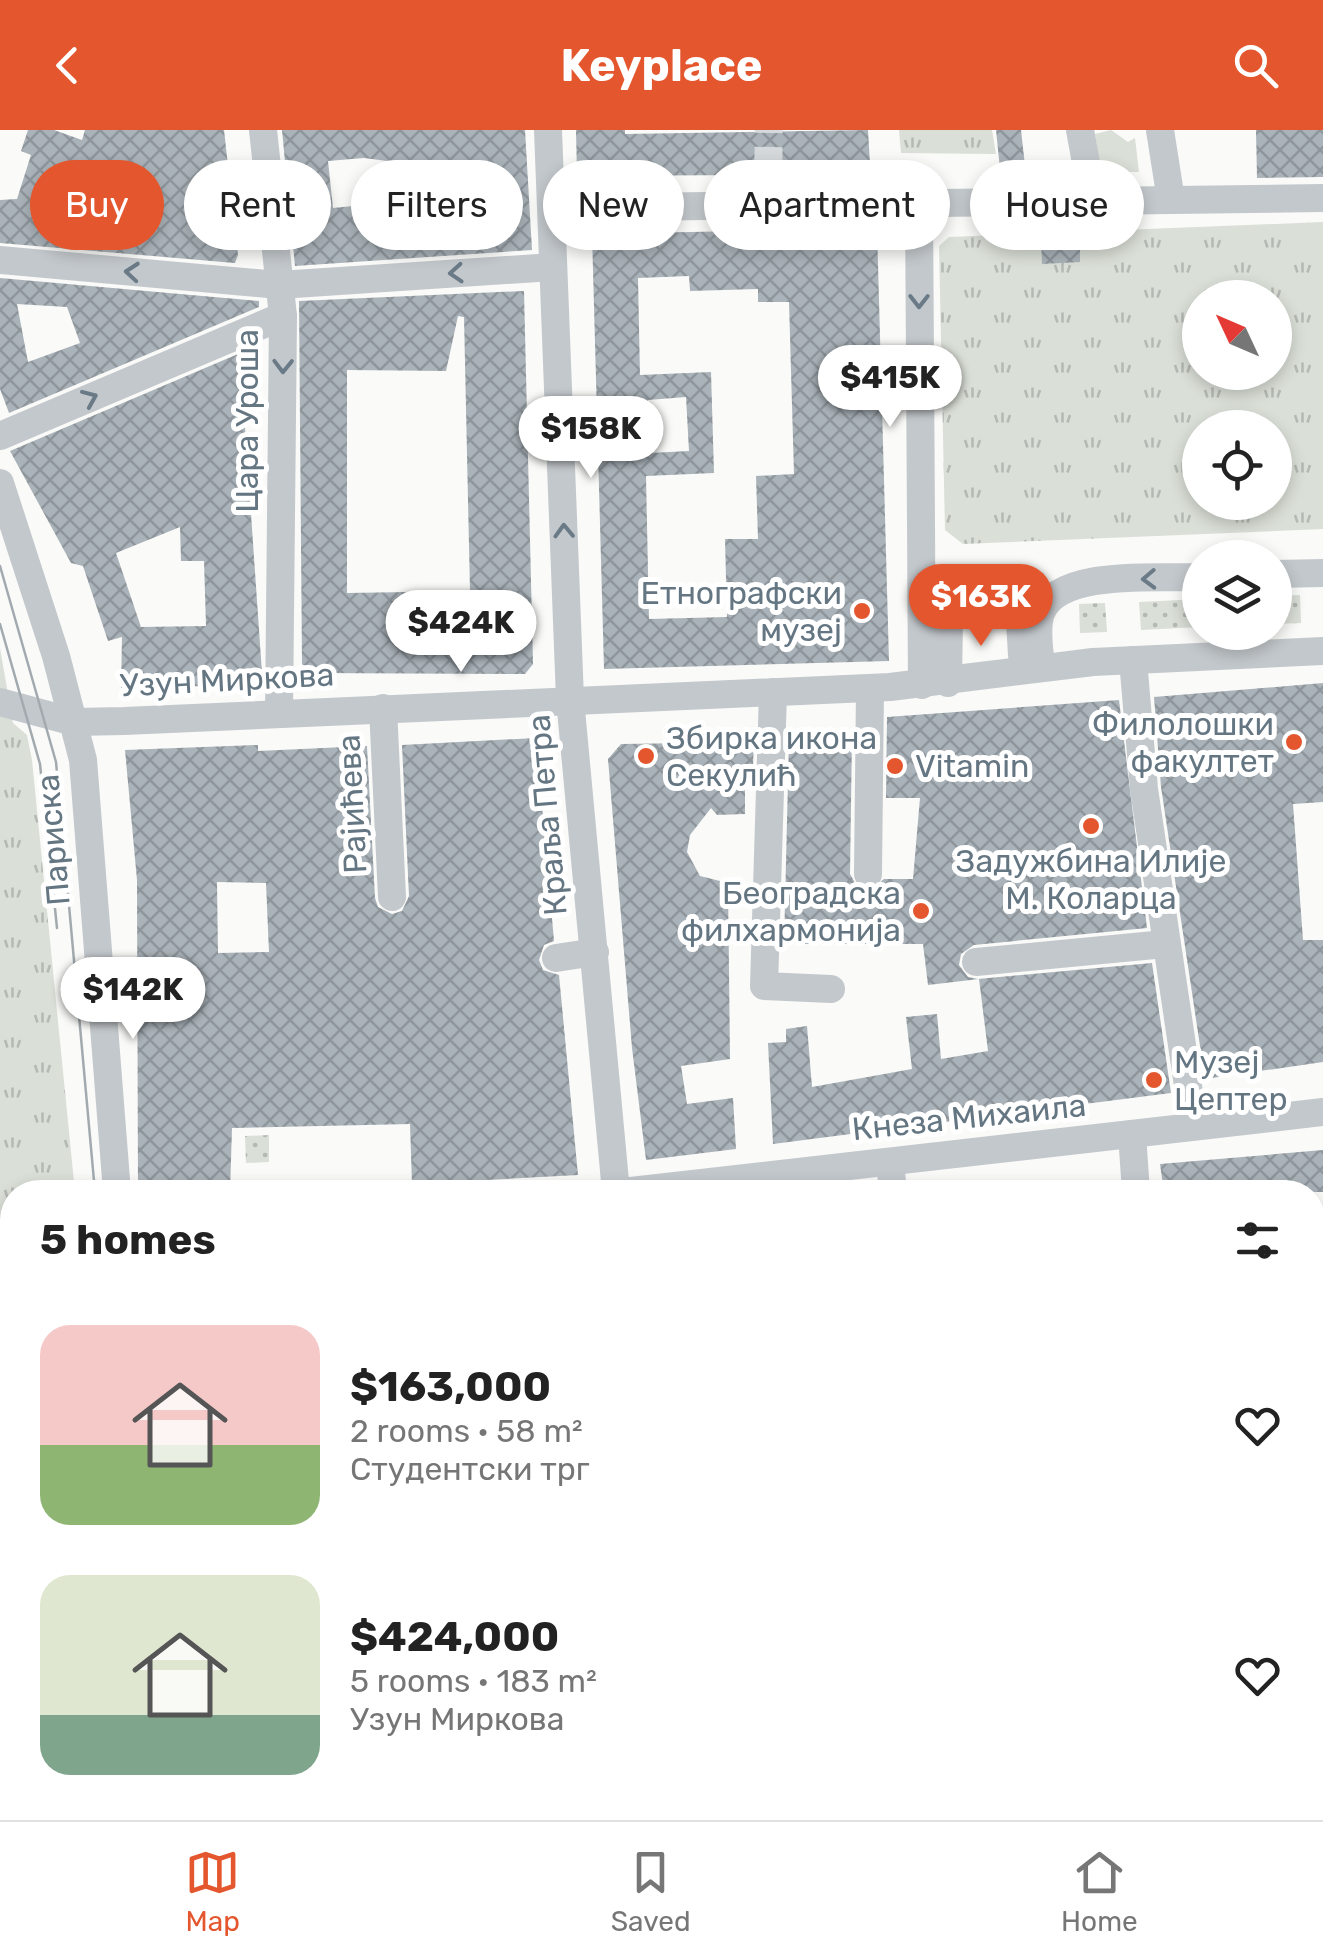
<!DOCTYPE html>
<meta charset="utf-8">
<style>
:root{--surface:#fff;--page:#f6f6f6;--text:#222;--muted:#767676;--line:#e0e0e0;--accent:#e4572e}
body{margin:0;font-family:Rubik,sans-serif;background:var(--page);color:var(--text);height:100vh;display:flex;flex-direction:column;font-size:38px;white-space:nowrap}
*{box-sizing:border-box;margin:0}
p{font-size:32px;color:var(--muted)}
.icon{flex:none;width:55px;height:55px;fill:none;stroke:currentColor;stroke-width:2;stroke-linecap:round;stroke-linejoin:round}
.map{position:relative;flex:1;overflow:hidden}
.panel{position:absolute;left:0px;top:1050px;width:1325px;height:640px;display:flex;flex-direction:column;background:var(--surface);border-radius:40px 40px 0 0;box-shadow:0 5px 15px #0003}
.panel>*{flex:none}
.hud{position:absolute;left:30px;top:30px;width:1265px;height:90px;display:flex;gap:20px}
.needle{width:65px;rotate:314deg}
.controls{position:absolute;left:1182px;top:150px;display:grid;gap:20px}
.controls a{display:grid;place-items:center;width:110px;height:110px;border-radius:50%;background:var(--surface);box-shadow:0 5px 15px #0003;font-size:50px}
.price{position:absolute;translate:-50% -85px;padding:0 22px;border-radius:35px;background:#fff;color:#222;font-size:32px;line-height:65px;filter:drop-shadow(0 2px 5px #0008)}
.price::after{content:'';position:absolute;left:50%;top:60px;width:30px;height:22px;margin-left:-15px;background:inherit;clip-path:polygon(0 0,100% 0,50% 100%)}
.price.current{background:var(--accent);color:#fff}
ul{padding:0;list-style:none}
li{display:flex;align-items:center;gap:30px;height:250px;padding:0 40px}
li span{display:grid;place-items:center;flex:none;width:280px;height:200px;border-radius:30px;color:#555}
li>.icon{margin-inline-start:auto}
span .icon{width:120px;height:120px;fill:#fffc;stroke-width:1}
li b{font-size:42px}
h2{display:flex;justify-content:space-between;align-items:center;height:120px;padding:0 40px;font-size:42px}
.pill{padding:0 35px;border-radius:45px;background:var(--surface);box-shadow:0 5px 15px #0003;font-size:35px;line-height:90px}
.pill.current{background:var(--accent);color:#fff}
header{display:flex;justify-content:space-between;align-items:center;height:130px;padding:0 40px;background:var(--accent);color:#fff;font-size:45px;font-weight:700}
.menu{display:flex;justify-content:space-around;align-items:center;height:140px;border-top:2px solid var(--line);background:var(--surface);font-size:28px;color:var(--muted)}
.menu a{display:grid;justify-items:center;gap:5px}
.menu .current{color:var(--accent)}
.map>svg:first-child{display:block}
.built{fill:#e8e9e9}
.grass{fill:#dadfd7}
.park{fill:url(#park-tufts);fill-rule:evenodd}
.garden{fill:url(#garden-dots)}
.building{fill:url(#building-cross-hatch);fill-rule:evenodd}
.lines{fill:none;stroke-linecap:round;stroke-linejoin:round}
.minor-tunnel{stroke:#d5d9db;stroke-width:28;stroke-dasharray:28 14;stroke-linecap:butt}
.minor{stroke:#c3c8cc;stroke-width:28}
.tram{stroke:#a2aab0;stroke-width:2.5}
.oneway{stroke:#6a7a87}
.poi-dot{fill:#e4572e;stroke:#fff;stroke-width:4}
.labels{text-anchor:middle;stroke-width:10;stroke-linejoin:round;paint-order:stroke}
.street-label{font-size:32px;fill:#657683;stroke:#fff}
.poi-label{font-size:32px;fill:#657683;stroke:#fff;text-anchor:end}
</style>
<header><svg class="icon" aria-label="back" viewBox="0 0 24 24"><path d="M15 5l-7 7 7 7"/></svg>Keyplace<svg class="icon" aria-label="search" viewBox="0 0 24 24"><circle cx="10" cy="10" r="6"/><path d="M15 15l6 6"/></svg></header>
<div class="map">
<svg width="1323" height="1690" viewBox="0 0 1323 1690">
<defs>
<pattern id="park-tufts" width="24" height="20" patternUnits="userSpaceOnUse" patternTransform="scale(2.5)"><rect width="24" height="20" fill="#dadfd7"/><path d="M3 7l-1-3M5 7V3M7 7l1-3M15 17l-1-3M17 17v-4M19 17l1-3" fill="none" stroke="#b4b9b4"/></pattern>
<pattern id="garden-dots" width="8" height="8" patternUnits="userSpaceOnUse" patternTransform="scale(2.5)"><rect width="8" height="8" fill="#dadfd7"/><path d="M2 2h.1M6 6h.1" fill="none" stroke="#b4b9b4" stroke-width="1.8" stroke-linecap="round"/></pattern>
<pattern id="building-cross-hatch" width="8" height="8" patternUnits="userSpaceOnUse" patternTransform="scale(2.5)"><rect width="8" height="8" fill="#aab3b9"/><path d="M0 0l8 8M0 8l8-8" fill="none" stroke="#8e969c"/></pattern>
</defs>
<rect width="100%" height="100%" fill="#fafaf8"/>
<!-- built -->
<path class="built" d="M388 1678H597L595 1690H388Z"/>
<!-- grass -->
<g class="grass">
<path d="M1111 0 1128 12 1135 8 1139 42H1101L1095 4Z"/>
<path d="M393 1678H467L468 1690H393Z"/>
</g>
<!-- park -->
<g class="park">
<path d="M899 0H992L996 24 901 23Z"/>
<path d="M1323 92V399L963 414 945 400 939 116 949 107ZM1200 168H1275V242H1200ZM1200 298H1275V372H1200Z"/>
<path d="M0 518 13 593 27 605 32 630 75 1062H12V1678H110V1690H0Z"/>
</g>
<!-- garden -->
<g class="garden">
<path d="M1300 465 1301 493 1275 494V466Z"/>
<path d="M1200 469V497L1141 500 1139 472Z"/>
<path d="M1105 473 1107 502 1080 503 1079 474Z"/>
<path d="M269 1005V1032L246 1033 245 1006Z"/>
<path d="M324 1678H388V1690H366L365 1685 324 1686Z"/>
</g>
<!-- building -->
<g class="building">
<path d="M28 0H54L82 10 85 0H224L238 125 235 133 0 113V70L17 69 31 25 21 21Z"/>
<path d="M282 0H525L532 120 295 136ZM364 28 410 34 414 70 333 78 328 31Z"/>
<path d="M576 0H625V4L868 0 870 34 830 36 831 45H786L778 30 767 28 753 35 750 45 577 46Z"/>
<path d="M996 0H1021L1025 36 1000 39Z"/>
<path d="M1256 0H1323V47L1257 48Z"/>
<path d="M877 98 889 531 604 539 592 104ZM689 146 690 161 758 159V172H789L794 344 756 346 758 409H725L727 487 649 489 646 346 714 343 711 242 640 245 638 148ZM686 267 689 321 650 323 648 270Z"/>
<path d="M1080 106V132L1042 134 1041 107Z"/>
<path d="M0 148 259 171V177L9 283 0 259ZM17 174 67 177 80 213 28 232Z"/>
<path d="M524 161 533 534 525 544 310 543 302 534 299 171ZM458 186 464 187 470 461 347 463V240L446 241Z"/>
<path d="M238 224 245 228 244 283 262 543H207V556L121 558 122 507 108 511 83 436 71 433 10 321ZM180 397 181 431H204L206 496 141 497 116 423Z"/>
<path d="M1323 553V672L1293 674 1303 810H1323V932L1205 949 1161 657 1154 567Z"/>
<path d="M1119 570 1147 798 974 815 961 824 959 835 968 847 978 849 1152 833 1171 963 773 1014 768 913 786 912V899L807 896 812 957 912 939 906 887 937 884 941 929 988 921 979 849 928 855 923 814H784L789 610 852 606 850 744 858 758 869 761 884 749H913L920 668H886L887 587Z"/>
<path d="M536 608 554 811 544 815 539 830 543 840 559 845 578 1045 412 1054 410 994 232 998 230 1062H138L137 750 125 620 258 615V621L367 616 375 768 378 777 392 784 402 781 409 766 402 615ZM217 752 266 753 269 822 218 823Z"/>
<path d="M754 612 753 636H745V684L717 685 711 678 690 705 687 722 700 746 728 753 730 929 681 936 687 974 733 968 736 1019 646 1030 632 918 608 629 621 614Z"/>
<path d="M1323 1020V1062H1164L1160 1034Z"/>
</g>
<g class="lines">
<!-- minor-tunnel -->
<g class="minor-tunnel">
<path d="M768 45 769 0"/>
<path d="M920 1690 958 1683"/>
</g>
<!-- minor -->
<g class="minor">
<path d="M263 0 283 186 279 584"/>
<path d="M548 0 570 569 616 1062"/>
<path d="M1080 0 1093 71"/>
<path d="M1160 0 1171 70"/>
<path d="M768 45V75"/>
<path d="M919 73 922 555"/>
<path d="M552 78 1323 68"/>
<path d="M0 130 279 155 553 137"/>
<path d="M0 306 283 186"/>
<path d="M0 353 56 526 83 630 117 1062"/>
<path d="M1275 444 1323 443"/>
<path d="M1133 530 1144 659 1194 996"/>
<path d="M1041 538C1040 521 1035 499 1041 483 1058 438 1159 449 1200 447"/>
<path d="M948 553 949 488 964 463 990 460 1010 469 1020 492 1022 525"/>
<path d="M773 562 764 856 831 859"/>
<path d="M0 572 74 592 124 591 890 557 1093 532 1323 521"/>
<path d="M383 578 392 767"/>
<path d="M868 744 870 559"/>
<path d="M556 828 595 822"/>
<path d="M976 832 1165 814"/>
<path d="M1132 1004 1136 1062"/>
<path d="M890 1032 893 1062"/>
<path d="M622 1062 1323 982"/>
<path d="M1312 1245H1323"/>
<path d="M1312 1505 1323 1508"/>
<path d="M1312 1552H1323"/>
<path d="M161 1678V1690"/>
<path d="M646 1678V1690"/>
<path d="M889 1678 891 1690"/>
<path d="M958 1683 975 1690"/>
</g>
<!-- tram -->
<g class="tram">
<path d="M0 436 56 632 95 1062"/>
<path d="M0 494 40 634 57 798"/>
<path d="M125 1678V1690"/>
<path d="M142 1678V1690"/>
</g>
</g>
<!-- one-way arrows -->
<defs><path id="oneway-chevron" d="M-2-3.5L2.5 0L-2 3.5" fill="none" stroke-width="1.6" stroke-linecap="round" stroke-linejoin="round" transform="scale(2.5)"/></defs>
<g class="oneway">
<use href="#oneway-chevron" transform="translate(132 142) rotate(-175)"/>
<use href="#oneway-chevron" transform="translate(456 143) rotate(176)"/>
<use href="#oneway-chevron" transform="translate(919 171) rotate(90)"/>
<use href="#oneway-chevron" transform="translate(283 236) rotate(91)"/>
<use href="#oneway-chevron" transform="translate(90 268) rotate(-23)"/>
<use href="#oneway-chevron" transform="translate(564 401) rotate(-92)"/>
<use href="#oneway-chevron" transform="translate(1149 449) rotate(178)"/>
</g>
<!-- markers -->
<g class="poi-dot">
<circle cx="862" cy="481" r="10"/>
<circle cx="1294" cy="612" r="10"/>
<circle cx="646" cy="626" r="10"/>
<circle cx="895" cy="636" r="10"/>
<circle cx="1091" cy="696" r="10"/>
<circle cx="921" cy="781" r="10"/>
<circle cx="1154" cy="950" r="10"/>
</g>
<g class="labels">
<!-- street labels -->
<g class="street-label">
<text transform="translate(247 291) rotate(-90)" y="11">Цара Уроша</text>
<text transform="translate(227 550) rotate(-3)" y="11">Узун Миркова</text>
<text transform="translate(352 674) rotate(-93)" y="11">Рајићева</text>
<text transform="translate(547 685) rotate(-95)" y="11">Краља Петра</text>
<text transform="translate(53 710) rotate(-95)" y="11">Париска</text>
<text transform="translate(969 987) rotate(-6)" y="11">Кнеза Михаила</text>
</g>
<!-- poi labels -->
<g class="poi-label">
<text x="842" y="474">Етнографски<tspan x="842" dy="37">музеј</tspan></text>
<text x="1274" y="605">Филолошки<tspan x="1274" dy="37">факултет</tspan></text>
<text x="666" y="619" text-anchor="start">Збирка икона<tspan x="666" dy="37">Секулић</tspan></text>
<text x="915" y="647" text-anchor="start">Vitamin</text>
<text x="1091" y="742" text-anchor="middle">Задужбина Илије<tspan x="1091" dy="37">М. Коларца</tspan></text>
<text x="901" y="774">Београдска<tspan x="901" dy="37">филхармонија</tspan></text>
<text x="1174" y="943" text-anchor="start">Музеј<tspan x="1174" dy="37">Цептер</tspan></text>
</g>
</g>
</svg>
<div class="controls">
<a><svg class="needle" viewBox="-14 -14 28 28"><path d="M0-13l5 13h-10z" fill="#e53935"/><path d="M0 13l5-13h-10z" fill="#767676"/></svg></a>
<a><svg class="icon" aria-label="locate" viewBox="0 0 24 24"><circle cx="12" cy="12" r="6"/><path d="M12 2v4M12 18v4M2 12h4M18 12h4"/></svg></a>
<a><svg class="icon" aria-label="layers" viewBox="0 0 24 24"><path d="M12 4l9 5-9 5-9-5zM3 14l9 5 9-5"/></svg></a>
</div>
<b class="price" style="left:890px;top:300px">$415K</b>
<b class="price" style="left:591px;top:351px">$158K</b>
<b class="price current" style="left:981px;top:519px">$163K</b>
<b class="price" style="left:461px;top:545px">$424K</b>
<b class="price" style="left:133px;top:912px">$142K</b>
<div class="hud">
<a class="pill current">Buy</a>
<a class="pill">Rent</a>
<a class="pill">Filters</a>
<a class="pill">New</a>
<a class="pill">Apartment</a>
<a class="pill">House</a>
</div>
<section class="panel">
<h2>5 homes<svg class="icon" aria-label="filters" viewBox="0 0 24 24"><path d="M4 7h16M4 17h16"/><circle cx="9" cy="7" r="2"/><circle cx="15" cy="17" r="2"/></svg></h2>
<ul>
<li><span style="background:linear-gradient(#f6c9c9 60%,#8fb573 0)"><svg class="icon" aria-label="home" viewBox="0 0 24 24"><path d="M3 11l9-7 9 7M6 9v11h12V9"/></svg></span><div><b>$163,000</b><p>2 rooms · 58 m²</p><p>Студентски трг</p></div><svg class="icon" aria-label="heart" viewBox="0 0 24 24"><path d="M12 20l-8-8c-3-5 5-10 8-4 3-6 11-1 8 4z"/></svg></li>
<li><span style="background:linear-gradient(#dfe7d0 70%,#7fa58c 0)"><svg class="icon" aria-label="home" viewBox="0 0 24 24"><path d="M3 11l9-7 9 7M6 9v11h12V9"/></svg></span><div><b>$424,000</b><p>5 rooms · 183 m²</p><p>Узун Миркова</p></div><svg class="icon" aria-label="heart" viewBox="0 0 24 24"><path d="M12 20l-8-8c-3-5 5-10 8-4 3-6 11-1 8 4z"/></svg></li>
</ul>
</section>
</div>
<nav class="menu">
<a class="current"><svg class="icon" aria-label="map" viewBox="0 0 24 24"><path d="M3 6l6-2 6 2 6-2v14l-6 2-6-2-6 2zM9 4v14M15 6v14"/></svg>Map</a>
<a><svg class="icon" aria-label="saved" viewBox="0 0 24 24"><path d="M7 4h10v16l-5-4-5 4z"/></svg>Saved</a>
<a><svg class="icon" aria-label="home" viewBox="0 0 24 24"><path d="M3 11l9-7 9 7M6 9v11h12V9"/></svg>Home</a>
</nav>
